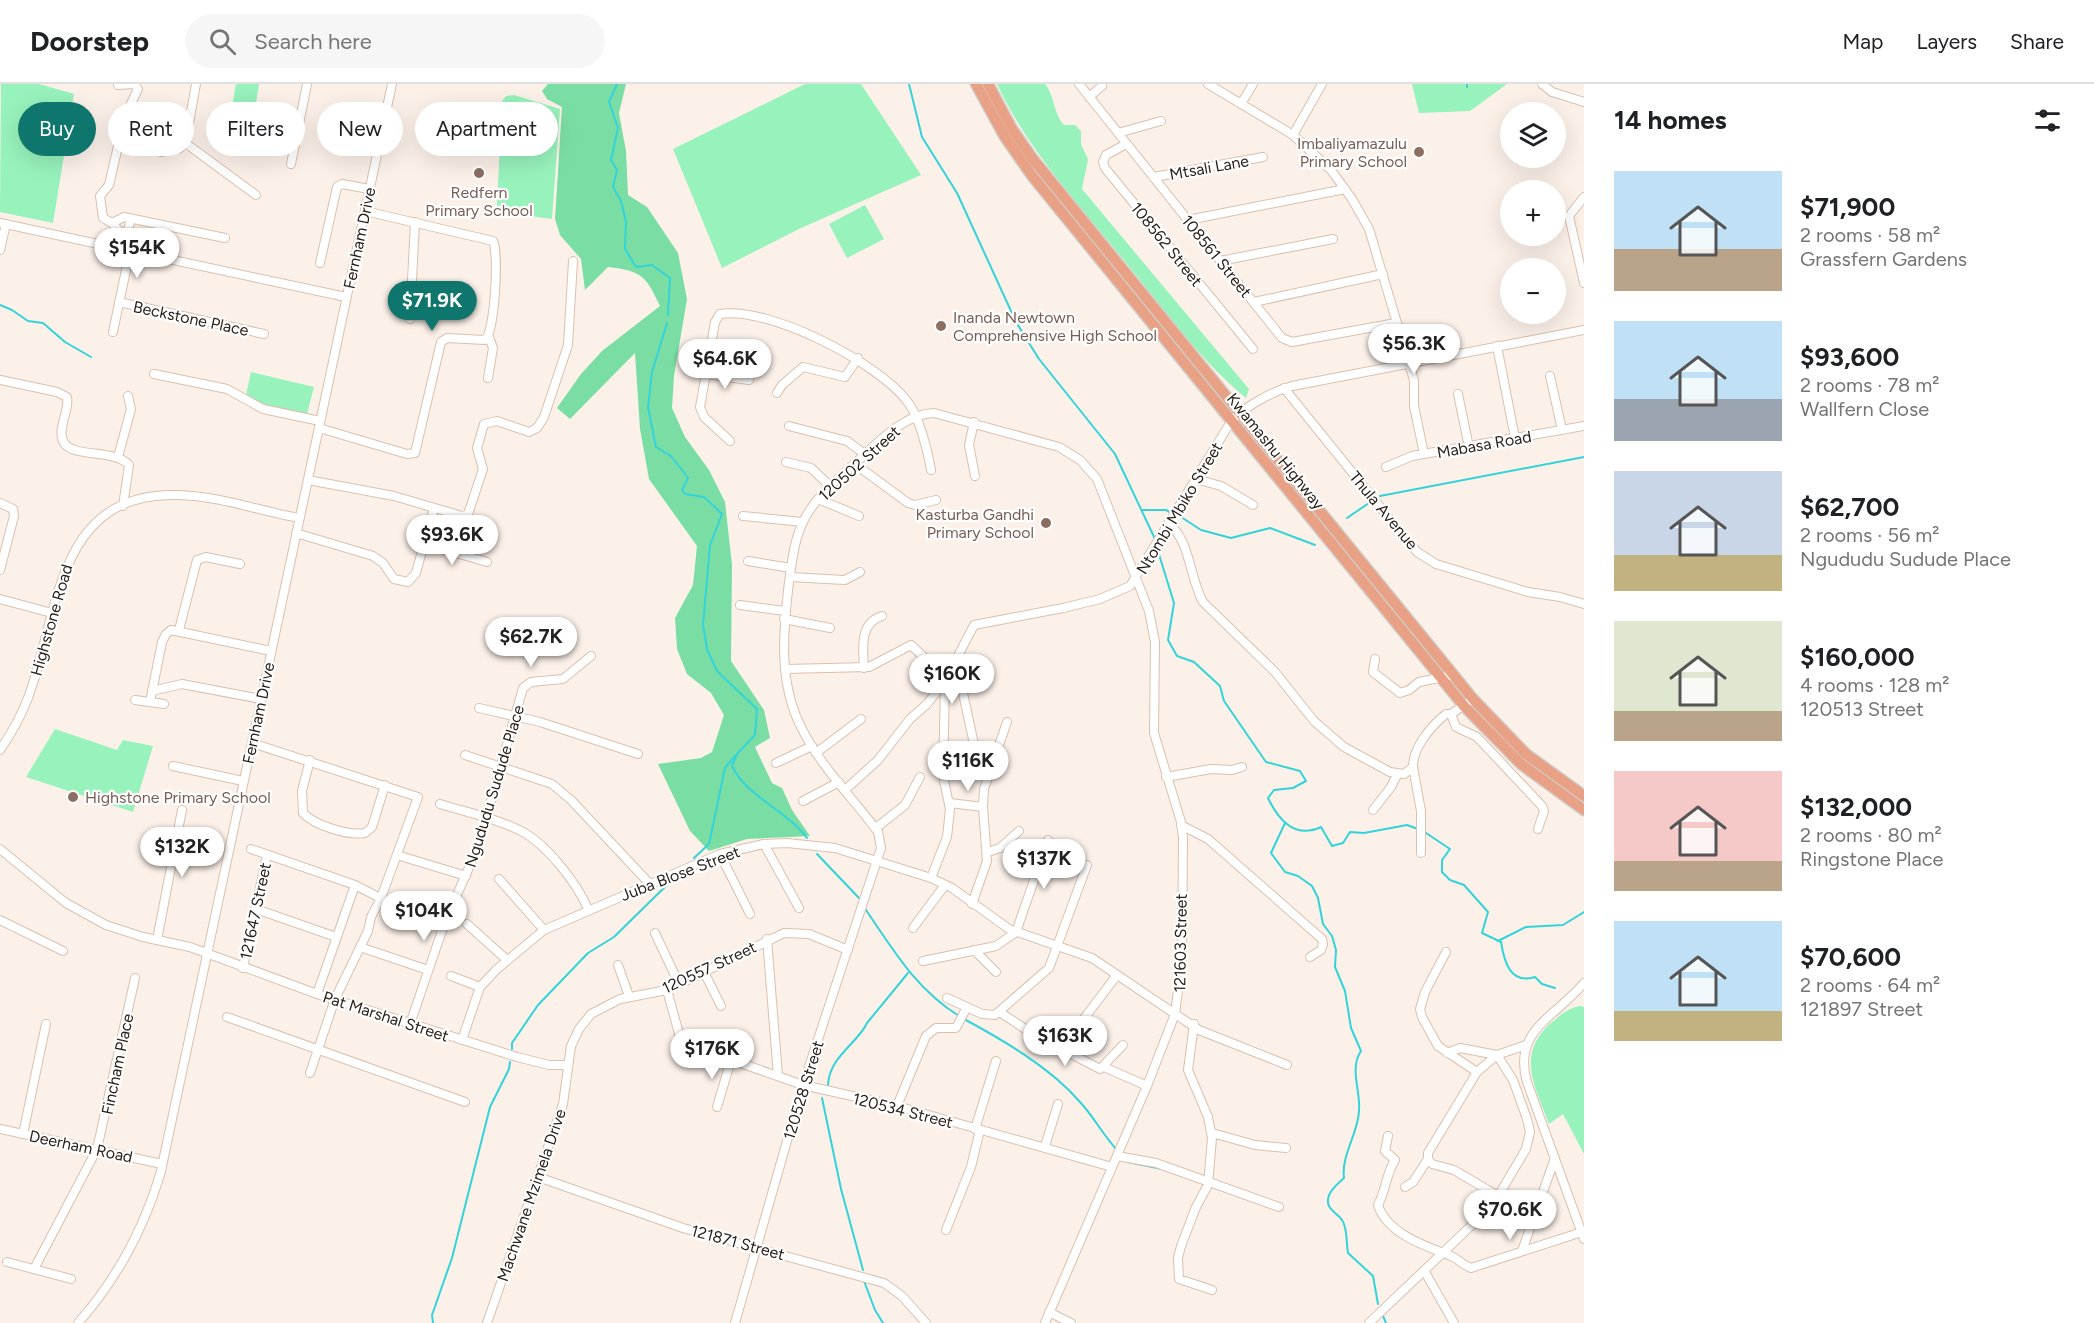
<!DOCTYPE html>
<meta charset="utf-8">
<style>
:root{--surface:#fff;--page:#f6f6f6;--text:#202124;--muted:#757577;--line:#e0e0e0;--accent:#0f766e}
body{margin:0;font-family:Figtree,sans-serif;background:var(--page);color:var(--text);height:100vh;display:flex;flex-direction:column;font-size:22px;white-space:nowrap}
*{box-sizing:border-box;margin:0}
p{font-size:20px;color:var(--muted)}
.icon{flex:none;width:33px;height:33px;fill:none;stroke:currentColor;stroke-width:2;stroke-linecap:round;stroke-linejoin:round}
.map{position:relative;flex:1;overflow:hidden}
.drawer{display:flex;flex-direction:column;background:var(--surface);width:510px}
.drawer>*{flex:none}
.banner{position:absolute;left:18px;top:18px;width:570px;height:54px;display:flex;gap:12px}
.controls{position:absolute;left:1500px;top:18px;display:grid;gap:12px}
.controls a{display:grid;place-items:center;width:66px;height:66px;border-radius:50%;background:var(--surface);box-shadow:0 6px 24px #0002;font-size:30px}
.price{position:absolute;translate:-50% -51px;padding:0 14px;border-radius:21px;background:#fff;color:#222;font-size:20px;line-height:39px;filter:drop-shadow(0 2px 3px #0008)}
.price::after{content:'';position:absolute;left:50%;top:36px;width:18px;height:14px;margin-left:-9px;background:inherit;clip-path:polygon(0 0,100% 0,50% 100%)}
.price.selected{background:var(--accent);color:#fff}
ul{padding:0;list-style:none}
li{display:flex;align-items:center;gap:18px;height:150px;padding:0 30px}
li span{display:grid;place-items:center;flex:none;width:168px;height:120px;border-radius:0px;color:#555}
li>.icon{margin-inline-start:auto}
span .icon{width:72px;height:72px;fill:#fffc;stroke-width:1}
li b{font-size:26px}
h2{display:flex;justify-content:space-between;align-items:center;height:72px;padding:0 30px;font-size:26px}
.tag{padding:0 21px;border-radius:27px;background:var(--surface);box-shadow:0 6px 24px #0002;font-size:21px;line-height:54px}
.tag.selected{background:var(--accent);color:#fff}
header{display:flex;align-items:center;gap:36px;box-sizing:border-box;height:84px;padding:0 30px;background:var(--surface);border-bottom:2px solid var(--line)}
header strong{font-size:28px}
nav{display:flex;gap:33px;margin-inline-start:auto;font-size:21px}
.search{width:420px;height:54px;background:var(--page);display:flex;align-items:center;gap:15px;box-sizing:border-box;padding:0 21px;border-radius:33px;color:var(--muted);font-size:22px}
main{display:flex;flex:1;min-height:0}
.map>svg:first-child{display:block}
.green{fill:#97f2bb}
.forest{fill:#7adea4}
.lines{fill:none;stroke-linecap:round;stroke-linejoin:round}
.stream{stroke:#33d3da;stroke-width:2}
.minor-casing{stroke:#dac0ae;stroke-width:10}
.major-casing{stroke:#d0cecd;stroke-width:13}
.minor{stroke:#fff;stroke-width:8}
.major{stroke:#e8a184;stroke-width:10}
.education-dot{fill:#8d6e63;stroke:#fff;stroke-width:2}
.labels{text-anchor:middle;stroke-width:4.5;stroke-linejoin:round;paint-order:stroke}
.education-label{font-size:16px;fill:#785e54;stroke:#fff;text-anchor:end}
.street-label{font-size:16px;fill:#2b211a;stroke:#fff}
</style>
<header>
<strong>Doorstep</strong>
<div class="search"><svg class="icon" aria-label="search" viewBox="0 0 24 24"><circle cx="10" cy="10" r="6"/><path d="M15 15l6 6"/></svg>Search here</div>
<nav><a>Map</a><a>Layers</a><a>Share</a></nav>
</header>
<main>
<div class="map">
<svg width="1584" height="1239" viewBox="0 0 1584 1239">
<rect width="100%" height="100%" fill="#fcf1e9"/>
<!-- green -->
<g class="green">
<path d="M1 0H39L74 10 53 139 0 128Z"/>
<path d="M236 0H259L254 32 241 30 236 37 230 34Z"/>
<path d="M805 0H861L921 91 801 144 722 184 673 65Z"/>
<path d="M997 0H1045C1055 12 1053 29 1064 41H1075L1081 47V60L1088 75 1082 105 1249 305 1246 314C1200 276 1165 227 1128 181 1081 123 1029 68 997 0Z"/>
<path d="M1412 0H1507L1470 27 1419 29Z"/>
<path d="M514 11 560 25 552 135 501 128 497 122 502 17 506 12Z"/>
<path d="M865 121 884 155 847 174 829 140Z"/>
<path d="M251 288 314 303 307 330 245 316Z"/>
<path d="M55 645 117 666 123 656 153 662 133 728 26 693Z"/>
<path d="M1580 922 1584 923V1070L1563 1030 1549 1040C1535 1002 1515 970 1552 938 1562 930 1568 924 1580 922Z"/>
</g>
<!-- forest -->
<path class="forest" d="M548 0H626L619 29 626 67 628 111 647 123 678 169 687 215 674 292 672 324 685 353 709 386 725 418 732 481 731 577 764 626 770 654 755 663 772 699 782 704 792 726 810 752 747 755 709 767 690 747 658 680 701 674 712 668 724 631 711 609 687 590 677 565 675 534 693 501 697 462 649 395 640 345 635 269 570 335 557 324 581 290 602 267 660 222C646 192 642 187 608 183L585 206 581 175 560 151 555 135 562 23 547 15 542 7Z"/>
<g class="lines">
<!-- stream -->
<g class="stream">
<path d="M617 0 609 18 618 44 611 76 617 86 613 103 621 117 626 138 625 165 636 183 652 181 670 194 668 231"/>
<path d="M909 0 922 53 957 109 1016 238 1039 275 1115 370 1155 455"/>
<path d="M1467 3V0"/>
<path d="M0 221 12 226 28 237 43 239 65 258 91 273"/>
<path d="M667 239 652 288 648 323 656 363 671 372 688 394 682 406 685 410 704 413 722 430 710 461 703 541 707 565 717 587 757 625 755 651 737 670 732 682C747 713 786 726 807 754"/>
<path d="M1380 412 1584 373"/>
<path d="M1143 426H1166L1172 429"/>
<path d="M1178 431 1201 446 1231 454 1270 444 1315 461"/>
<path d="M1347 434 1369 419"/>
<path d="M1157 464 1174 519 1168 556 1177 572 1194 578 1220 602 1224 617 1266 678 1300 687 1306 697 1293 704 1274 706 1268 714C1279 737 1295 755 1321 743L1332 762 1343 759 1350 748 1364 749 1407 741 1418 745"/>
<path d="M1285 739 1271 769 1285 788 1298 792 1312 802 1318 814 1323 840 1332 852 1336 866 1335 883 1345 907 1351 944 1361 967C1349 985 1361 1007 1359 1027 1358 1050 1341 1071 1344 1094 1337 1100 1324 1111 1329 1122 1332 1128 1339 1131 1342 1136 1348 1145 1346 1159 1348 1169L1373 1192 1378 1220"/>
<path d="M1423 747 1450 765 1442 776V788L1450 796 1464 801 1488 828 1482 849 1501 858C1504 877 1510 901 1535 893L1542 900 1555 904"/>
<path d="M817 770 859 814"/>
<path d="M694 774 709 760 725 684 735 672"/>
<path d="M866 826C894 867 916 905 959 932"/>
<path d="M1498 857 1526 843 1563 841 1584 828"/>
<path d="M964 935C1003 956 1051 984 1080 1018 1094 1033 1103 1051 1117 1066"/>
<path d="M512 965V959L538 921 588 869 614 853 675 793"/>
<path d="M828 1001C829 973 858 959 867 939L908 889"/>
<path d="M822 1014 841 1105 863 1186"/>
<path d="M1128 1078 1162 1085"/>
<path d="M864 1197 875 1226 883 1239"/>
<path d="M1383 1232 1386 1239"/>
<path d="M433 1239 432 1231 452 1174 490 1023 509 985 510 978"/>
</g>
<defs>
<g id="minor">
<path d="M1079 0 1282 254 1292 258 1396 239"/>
<path d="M1208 0 1293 51 1331 86 1352 115 1369 145 1414 296V322L1424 370"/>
<path d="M1542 0 1552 8 1584 18"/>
<path d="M118 1 134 0 138 5 125 32 109 101 100 112 103 134 112 139 126 154"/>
<path d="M1089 13 1102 2"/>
<path d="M1241 20 1253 0"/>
<path d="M1118 49 1161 37"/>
<path d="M1293 51 1322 0"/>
<path d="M184 58 256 111"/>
<path d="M129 60 161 68 180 64 187 50 196 0"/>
<path d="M1126 60 1106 71 1103 78 1105 84 1253 265"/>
<path d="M291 80 307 0"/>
<path d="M1154 93 1263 73"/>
<path d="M1584 113 1569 132 1584 199"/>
<path d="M1188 136 1345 105"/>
<path d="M0 139 346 213"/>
<path d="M112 139 124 133 225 154"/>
<path d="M125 157 131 135"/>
<path d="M0 166 6 140"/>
<path d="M1220 177 1333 155"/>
<path d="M320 179 337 103 342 100 369 105"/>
<path d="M119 218 264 250"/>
<path d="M1254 218 1383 190"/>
<path d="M410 235 415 138"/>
<path d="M113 248 130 167"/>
<path d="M1497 262 1515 354"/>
<path d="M154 290 227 305 263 325 320 337"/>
<path d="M705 290 749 296"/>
<path d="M1550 292 1562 346"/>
<path d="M488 294 493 264 489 253"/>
<path d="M0 296 57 308 67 313C70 327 56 345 64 359 74 374 115 365 129 381L123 422"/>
<path d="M1284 304 1406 455 1417 468 1436 480 1528 508 1560 513 1584 520"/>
<path d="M777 309 782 301 803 283 845 293 858 274"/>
<path d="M1458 310 1469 363"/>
<path d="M974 338 969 361 975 392"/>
<path d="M789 342 847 357 866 371"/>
<path d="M319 344 407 370 415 369 441 258 447 254 485 256C495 248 499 169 493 157L365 127"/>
<path d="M730 357 704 333 700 323 715 238 720 230C769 222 877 278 907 317 919 332 928 367 931 386"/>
<path d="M118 373 131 325 128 312"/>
<path d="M786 378 811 384 830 402"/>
<path d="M855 380 908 419 915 421 936 416"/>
<path d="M1386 383 1412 372 1584 342"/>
<path d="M1196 395 1221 402 1253 421"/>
<path d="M308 396 394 412 462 432 468 430 483 385 477 364 484 340 497 337 529 348 537 344 544 333 568 261 573 177"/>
<path d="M818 415 859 432"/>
<path d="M0 419 13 425 14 432 0 486"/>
<path d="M743 432 803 438"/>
<path d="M1169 440C1190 456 1190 495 1203 518L1275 588 1314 637 1344 663 1390 688 1404 690 1413 683C1413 663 1431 642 1446 630H1451L1473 615"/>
<path d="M296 449 373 472 383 479 394 495 408 498 416 489 434 424"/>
<path d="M425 460 487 478"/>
<path d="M748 477 791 484"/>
<path d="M790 493 845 496 860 488"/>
<path d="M0 515 52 529"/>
<path d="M740 521 785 527"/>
<path d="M784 535 830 544"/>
<path d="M179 546 197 476 206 473 240 480"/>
<path d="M1375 575 1373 588 1400 609 1409 606 1419 598 1453 591"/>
<path d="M956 577 974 660"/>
<path d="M864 584C863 564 859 539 882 532"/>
<path d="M785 585 869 583 911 561 929 578 949 590"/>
<path d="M152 607 182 600 261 615"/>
<path d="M135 616 164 620"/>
<path d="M150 618 162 558 166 550 171 546 271 567"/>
<path d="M479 624 540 638 638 670"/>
<path d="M1451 630 1456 643 1477 653 1542 722 1544 727 1538 745"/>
<path d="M252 659 418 713 381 814 371 833 368 847 335 915 310 989"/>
<path d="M0 666C11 650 21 632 28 614 59 531 55 407 178 411 219 412 260 427 299 434"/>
<path d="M816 669 861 635"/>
<path d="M465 671 552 700 571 716 649 799"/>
<path d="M310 676 302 707 303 729C314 741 348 752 365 749L372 743 385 701"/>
<path d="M776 679 812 662"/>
<path d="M173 682 243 697"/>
<path d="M1413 683 1421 727V769"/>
<path d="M1166 693 1211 685 1232 686 1242 683"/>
<path d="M845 706 878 676 910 635 927 620 945 597 974 541 1063 524 1100 515 1130 502 1232 336C1248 321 1271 308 1292 302L1584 246"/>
<path d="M803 717 839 698"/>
<path d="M950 719 983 723"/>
<path d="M440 720C466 728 495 734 519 746 545 758 577 799 588 825"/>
<path d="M1373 726 1391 703 1397 691"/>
<path d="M1181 741 1208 755 1322 855 1323 860 1321 866 1310 873"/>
<path d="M876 744 905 721 920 693"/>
<path d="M764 760 799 824"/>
<path d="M0 765 66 819 106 841 143 853 190 863 317 910 517 973 549 981H568"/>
<path d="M251 765 355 801 398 823 445 838"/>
<path d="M988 768 1000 764 1019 747"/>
<path d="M720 770 750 830"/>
<path d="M397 771 466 792"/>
<path d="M931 794 947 753 950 725 943 692 945 598"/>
<path d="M499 795 544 846"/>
<path d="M972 820 987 777 983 723 984 705 1007 638"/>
<path d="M256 825 336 853"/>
<path d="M0 836 63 867"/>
<path d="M467 840 507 876"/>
<path d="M913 844 945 801"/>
<path d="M655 849 679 900"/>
<path d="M767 855 778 992"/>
<path d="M157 856 182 726"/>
<path d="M360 863 428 886"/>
<path d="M974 866 996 888"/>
<path d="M1446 868 1425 908 1420 925 1422 933 1438 962 1477 988"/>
<path d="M923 877 996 862 1016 848 1048 756"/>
<path d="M618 881 629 912"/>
<path d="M243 884 267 771"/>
<path d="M704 888 721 922"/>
<path d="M451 892 480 903"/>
<path d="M1584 899C1556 933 1512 946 1527 998L1584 1155"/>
<path d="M667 906 681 957 687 965 723 973 803 1001 897 1022 1112 1083"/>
<path d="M317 910 355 801"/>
<path d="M947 914 982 930 995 931 1049 884 1087 781"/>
<path d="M1001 929 1033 950 1100 985 1123 961"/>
<path d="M227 933 465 1018"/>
<path d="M410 940 445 838 478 763 523 604 531 598 563 595 591 572"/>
<path d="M1194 940 1188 986 1208 1033 1212 1054 1208 1101 1196 1123 1181 1162 1178 1174 1179 1195 1212 1206"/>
<path d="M462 956 480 903 497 885 544 846 720 770 764 760 787 759 835 764 931 794 952 804 1009 845 1092 874 1199 946 1287 981"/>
<path d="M1061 965 1117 891"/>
<path d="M1447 969 1460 964 1497 971"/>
<path d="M1497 971 1477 988 1428 1069V1075L1432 1080 1454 1086 1498 1112"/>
<path d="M1104 983 1147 1002"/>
<path d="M897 1022 926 952 936 944H956L967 923"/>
<path d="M717 1023 731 976"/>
<path d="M0 1045 162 1080"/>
<path d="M975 1045 996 977"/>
<path d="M1212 1049 1255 1061 1286 1064"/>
<path d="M23 1050 46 940"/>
<path d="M1388 1052 1385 1067 1395 1076C1386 1090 1386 1106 1378 1121 1387 1150 1426 1162 1451 1172 1458 1175 1463 1181 1471 1184L1582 1148"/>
<path d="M1045 1062 1058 1020"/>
<path d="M1117 1072 1156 1079 1279 1123"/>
<path d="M538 1093 683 1144 884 1199 902 1212 926 1239"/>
<path d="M1405 1103 1413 1098 1428 1075"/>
<path d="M946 1146 971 1083 980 1046"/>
<path d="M1522 1167 1555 1074"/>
<path d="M7 1178 71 1195"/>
<path d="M34 1185 97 1065 135 894"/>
<path d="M1425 1188 1454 1239"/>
<path d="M1049 1228 1071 1239"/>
<path d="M78 1239C118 1194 144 1145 161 1087L392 0"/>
<path d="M487 1239 563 1020 571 962 579 945 591 930 620 915 667 906 784 849 809 850 848 866"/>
<path d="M735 1239 803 1001 881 764 878 748C853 714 821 683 802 645 778 599 783 548 789 498 792 478 794 455 804 436 815 414 834 398 852 382 875 362 902 330 934 329L1059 363 1080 376 1097 395 1149 527 1155 558 1154 649 1181 738 1183 754 1182 875 1175 930 1147 1002 1045 1239"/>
<path d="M1369 1239 1475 1138 1500 1109 1526 1065 1530 1048 1527 1035 1513 996 1497 971 1526 961"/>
</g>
<g id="major">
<path d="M976 0 1005 53 1033 93 1464 622 1521 680 1584 726"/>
<path d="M988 0 1012 45 1032 74 1473 615 1526 670 1584 712"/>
</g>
</defs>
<!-- minor casing -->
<use href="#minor" class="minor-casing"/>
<!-- major casing -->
<use href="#major" class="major-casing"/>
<!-- minor -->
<use href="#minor" class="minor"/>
<!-- major -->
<use href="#major" class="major"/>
</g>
<!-- markers -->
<g class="education-dot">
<circle cx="1419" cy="68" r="6"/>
<circle cx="479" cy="89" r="6"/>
<circle cx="941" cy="242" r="6"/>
<circle cx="1046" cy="439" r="6"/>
<circle cx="73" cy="713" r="6"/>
</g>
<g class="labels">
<!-- education labels -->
<g class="education-label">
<text x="1407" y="65">Imbaliyamazulu<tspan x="1407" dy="18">Primary School</tspan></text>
<text x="479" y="114" text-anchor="middle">Redfern<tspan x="479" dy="18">Primary School</tspan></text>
<text x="953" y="239" text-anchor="start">Inanda Newtown<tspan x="953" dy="18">Comprehensive High School</tspan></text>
<text x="1034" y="436">Kasturba Gandhi<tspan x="1034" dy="18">Primary School</tspan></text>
<text x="85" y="719" text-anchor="start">Highstone Primary School</text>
</g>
<!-- street labels -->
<g class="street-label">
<text transform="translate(1209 83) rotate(-10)" y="6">Mtsali Lane</text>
<text transform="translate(359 154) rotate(-78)" y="6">Fernham Drive</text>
<text transform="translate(1167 160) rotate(51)" y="6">108562 Street</text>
<text transform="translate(1217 172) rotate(51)" y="6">108561 Street</text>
<text transform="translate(191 234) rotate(12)" y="6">Beckstone Place</text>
<text transform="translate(1484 360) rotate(-10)" y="6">Mabasa Road</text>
<text transform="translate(1276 367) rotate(51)" y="6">Kwamashu Highway</text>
<text transform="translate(859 379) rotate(-42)" y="6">120502 Street</text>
<text transform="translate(1179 424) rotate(-59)" y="6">Ntombi Mbiko Street</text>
<text transform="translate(1384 426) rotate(50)" y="6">Thula Avenue</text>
<text transform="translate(51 536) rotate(-74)" y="6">Highstone Road</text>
<text transform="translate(258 629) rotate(-78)" y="6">Fernham Drive</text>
<text transform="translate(494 702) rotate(-73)" y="6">Ngududu Sudude Place</text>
<text transform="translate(680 789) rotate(-21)" y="6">Juba Blose Street</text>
<text transform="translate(255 827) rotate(-78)" y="6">121647 Street</text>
<text transform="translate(1180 859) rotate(-89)" y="6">121603 Street</text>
<text transform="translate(709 883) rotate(-25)" y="6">120557 Street</text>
<text transform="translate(386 932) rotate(18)" y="6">Pat Marshal Street</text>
<text transform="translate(117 980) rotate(-78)" y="6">Fincham Place</text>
<text transform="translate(803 1006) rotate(-73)" y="6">120528 Street</text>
<text transform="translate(903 1026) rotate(14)" y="6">120534 Street</text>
<text transform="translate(81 1062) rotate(12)" y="6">Deerham Road</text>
<text transform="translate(531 1111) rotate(-71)" y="6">Machwane Mzimela Drive</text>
<text transform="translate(738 1158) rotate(15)" y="6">121871 Street</text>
</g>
</g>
</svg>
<div class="controls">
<a><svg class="icon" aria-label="layers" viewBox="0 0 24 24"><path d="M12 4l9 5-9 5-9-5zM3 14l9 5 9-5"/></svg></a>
<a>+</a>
<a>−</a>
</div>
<b class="price" style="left:137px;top:195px">$154K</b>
<b class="price selected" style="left:432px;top:248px">$71.9K</b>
<b class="price" style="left:1414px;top:291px">$56.3K</b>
<b class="price" style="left:725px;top:306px">$64.6K</b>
<b class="price" style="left:452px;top:482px">$93.6K</b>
<b class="price" style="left:531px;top:584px">$62.7K</b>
<b class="price" style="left:952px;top:621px">$160K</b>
<b class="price" style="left:968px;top:708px">$116K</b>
<b class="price" style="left:182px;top:794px">$132K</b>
<b class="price" style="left:1044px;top:806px">$137K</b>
<b class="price" style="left:424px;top:858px">$104K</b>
<b class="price" style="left:1065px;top:983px">$163K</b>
<b class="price" style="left:712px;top:996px">$176K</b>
<b class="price" style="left:1510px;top:1157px">$70.6K</b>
<div class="banner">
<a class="tag selected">Buy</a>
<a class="tag">Rent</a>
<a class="tag">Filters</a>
<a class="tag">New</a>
<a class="tag">Apartment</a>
</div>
</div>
<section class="drawer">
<h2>14 homes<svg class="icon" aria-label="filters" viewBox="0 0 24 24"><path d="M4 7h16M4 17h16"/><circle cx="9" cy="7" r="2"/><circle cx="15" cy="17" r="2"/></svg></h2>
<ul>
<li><span style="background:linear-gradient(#bfe0f5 65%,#b9a48a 0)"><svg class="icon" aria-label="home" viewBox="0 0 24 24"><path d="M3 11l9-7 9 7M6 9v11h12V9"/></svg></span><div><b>$71,900</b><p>2 rooms · 58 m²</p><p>Grassfern Gardens</p></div></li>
<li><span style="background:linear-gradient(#bfe0f5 65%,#9aa5b1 0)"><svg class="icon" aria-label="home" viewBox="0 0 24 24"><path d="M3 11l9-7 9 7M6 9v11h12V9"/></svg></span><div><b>$93,600</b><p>2 rooms · 78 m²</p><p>Wallfern Close</p></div></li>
<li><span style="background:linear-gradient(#c9d6e8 70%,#c2b280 0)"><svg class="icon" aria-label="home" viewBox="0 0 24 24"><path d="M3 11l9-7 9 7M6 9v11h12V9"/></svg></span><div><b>$62,700</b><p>2 rooms · 56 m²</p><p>Ngududu Sudude Place</p></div></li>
<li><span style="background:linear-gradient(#dfe7d0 75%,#b9a48a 0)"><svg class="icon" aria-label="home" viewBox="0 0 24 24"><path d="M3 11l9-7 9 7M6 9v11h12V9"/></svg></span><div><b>$160,000</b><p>4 rooms · 128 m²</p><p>120513 Street</p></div></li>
<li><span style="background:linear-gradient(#f6c9c9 75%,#b9a48a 0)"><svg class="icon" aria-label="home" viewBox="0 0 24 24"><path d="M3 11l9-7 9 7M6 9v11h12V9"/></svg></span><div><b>$132,000</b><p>2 rooms · 80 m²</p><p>Ringstone Place</p></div></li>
<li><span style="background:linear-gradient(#bfe0f5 75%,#c2b280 0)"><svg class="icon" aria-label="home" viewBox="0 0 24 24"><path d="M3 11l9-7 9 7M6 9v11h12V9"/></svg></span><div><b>$70,600</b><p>2 rooms · 64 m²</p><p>121897 Street</p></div></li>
</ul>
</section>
</main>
